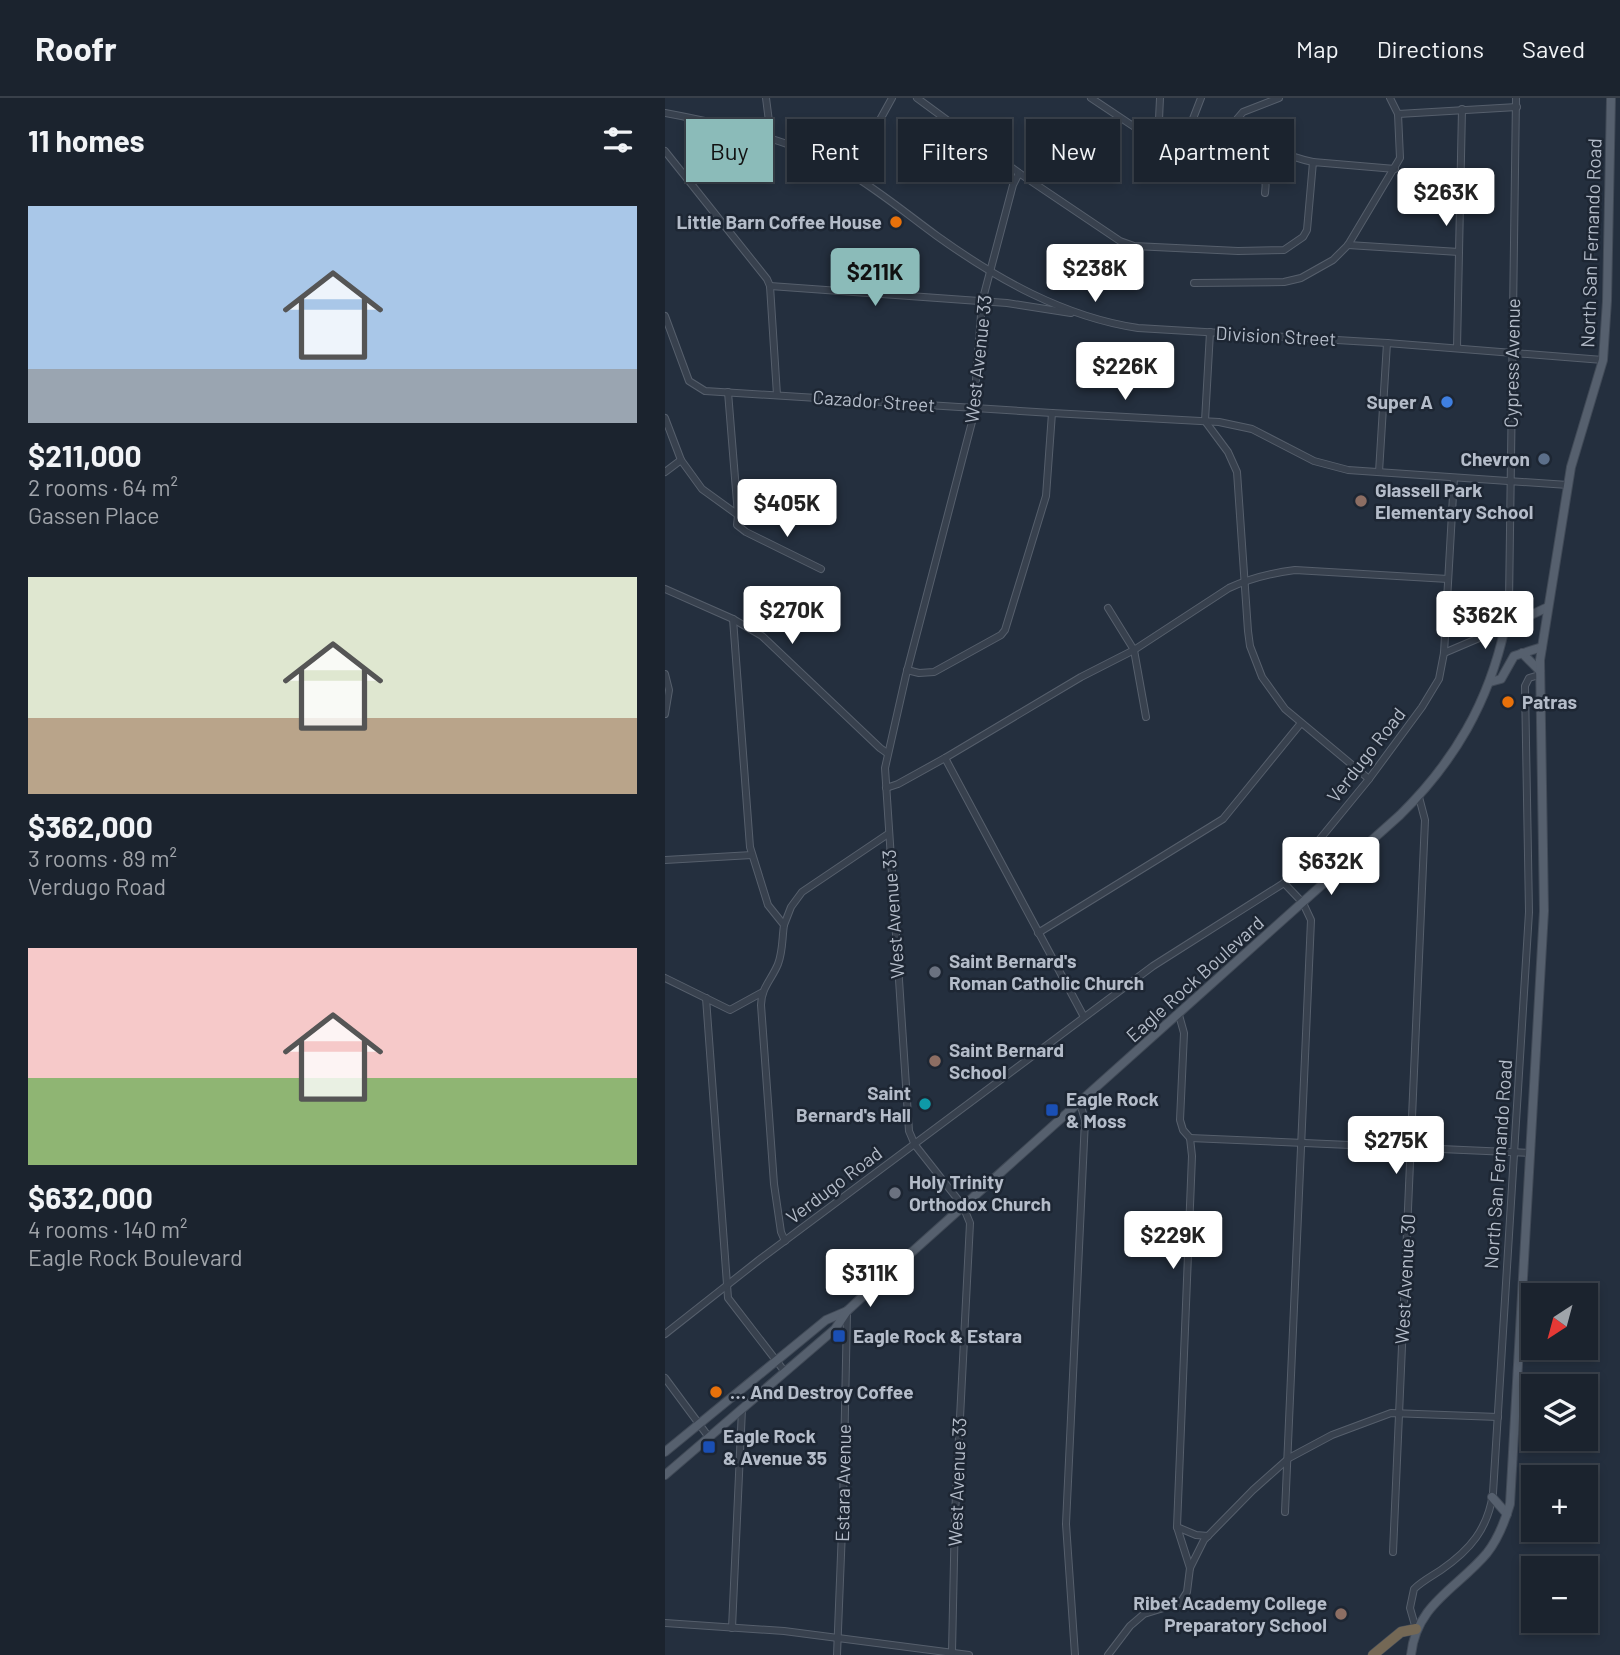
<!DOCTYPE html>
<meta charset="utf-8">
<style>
:root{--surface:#1b232e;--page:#282f3a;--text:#f1f3f6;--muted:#a0a4aa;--line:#39404a;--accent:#8bbbb9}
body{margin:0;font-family:Barlow,sans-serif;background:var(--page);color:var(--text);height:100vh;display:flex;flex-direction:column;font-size:26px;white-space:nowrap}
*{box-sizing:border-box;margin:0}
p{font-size:23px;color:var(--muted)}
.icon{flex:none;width:38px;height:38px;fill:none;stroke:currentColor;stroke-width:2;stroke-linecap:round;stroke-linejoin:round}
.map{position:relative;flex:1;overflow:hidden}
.side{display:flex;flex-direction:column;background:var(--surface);width:665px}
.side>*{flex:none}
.guide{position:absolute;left:21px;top:21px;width:665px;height:63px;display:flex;gap:14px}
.needle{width:46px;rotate:216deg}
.fabs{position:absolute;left:856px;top:1185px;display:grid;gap:14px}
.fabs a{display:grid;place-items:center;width:77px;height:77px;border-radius:0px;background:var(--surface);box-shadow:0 4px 10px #0003,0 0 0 2px var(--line);font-size:35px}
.price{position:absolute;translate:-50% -60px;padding:0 16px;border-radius:7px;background:#fff;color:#222;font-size:23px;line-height:46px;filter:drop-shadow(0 2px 4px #0008)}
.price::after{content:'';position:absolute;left:50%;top:42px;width:21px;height:16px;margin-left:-10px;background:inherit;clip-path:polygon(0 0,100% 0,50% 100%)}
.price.selected{background:var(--accent);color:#111}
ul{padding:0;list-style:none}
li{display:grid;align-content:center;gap:14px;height:371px;padding:0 28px}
li span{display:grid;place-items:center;height:217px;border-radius:0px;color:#555}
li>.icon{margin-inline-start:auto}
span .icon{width:126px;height:126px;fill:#fffc;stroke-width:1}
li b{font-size:30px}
h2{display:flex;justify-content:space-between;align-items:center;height:84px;padding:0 28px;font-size:30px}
.chip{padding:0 24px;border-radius:0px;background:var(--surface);box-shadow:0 4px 10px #0003,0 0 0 2px var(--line);font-size:24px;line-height:63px}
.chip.selected{background:var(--accent);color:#111}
header{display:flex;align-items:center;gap:42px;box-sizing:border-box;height:98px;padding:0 35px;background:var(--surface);border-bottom:2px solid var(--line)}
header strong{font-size:33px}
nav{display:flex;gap:38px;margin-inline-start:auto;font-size:24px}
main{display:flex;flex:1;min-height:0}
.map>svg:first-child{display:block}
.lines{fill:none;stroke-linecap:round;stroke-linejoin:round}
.minor-casing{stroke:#565f6c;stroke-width:8}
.major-casing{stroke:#414a57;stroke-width:10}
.highway-casing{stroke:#434c59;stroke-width:11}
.minor{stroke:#38414e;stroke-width:6}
.major{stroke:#56606e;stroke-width:8}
.highway{stroke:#746855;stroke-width:10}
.food-dot{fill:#e8710a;stroke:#1d2633;stroke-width:2.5}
.shop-dot{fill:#3f7fe0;stroke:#1d2633;stroke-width:2.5}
.service-dot{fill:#5c6f8a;stroke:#1d2633;stroke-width:2.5}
.education-dot{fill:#8d6e63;stroke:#1d2633;stroke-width:2.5}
.worship-dot{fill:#6b7280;stroke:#1d2633;stroke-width:2.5}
.culture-dot{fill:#0f9aa8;stroke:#1d2633;stroke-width:2.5}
.transit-dot{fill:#1a4fb4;stroke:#1d2633;stroke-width:2.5}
.labels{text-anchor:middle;stroke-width:5;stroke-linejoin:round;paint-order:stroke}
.poi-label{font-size:19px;font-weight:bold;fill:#b4bcc9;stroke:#1d2633;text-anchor:start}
.street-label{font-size:19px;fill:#b4bcc9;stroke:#1d2633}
</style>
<header>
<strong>Roofr</strong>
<nav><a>Map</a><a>Directions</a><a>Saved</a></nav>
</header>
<main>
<section class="side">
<h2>11 homes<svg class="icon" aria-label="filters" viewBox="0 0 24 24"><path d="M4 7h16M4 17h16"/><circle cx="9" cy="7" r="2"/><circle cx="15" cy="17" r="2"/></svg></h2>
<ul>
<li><span style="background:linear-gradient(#a9c7e8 75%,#9aa5b1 0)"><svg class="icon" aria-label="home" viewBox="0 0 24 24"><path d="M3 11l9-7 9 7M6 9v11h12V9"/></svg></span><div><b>$211,000</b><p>2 rooms · 64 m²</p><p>Gassen Place</p></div></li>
<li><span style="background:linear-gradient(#dfe7d0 65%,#b9a48a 0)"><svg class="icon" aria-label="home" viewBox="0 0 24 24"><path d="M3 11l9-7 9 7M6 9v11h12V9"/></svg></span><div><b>$362,000</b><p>3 rooms · 89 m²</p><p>Verdugo Road</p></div></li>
<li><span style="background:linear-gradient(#f6c9c9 60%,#8fb573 0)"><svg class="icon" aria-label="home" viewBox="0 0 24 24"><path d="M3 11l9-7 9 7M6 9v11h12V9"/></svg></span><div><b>$632,000</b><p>4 rooms · 140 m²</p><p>Eagle Rock Boulevard</p></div></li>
</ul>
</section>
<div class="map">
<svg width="955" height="1557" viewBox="0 0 955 1557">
<rect width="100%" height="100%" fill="#242f3e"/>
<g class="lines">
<defs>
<g id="minor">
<path d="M101 0 106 39"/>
<path d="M252 0 354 75 455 143 469 148 573 153 619 152 638 139 642 132 648 64 730 71"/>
<path d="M426 0 471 30 494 35"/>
<path d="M495 0C494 30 487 70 526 77L532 69 524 31 536 0"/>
<path d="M614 0 578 14 572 21V30C581 43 632 61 648 64"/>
<path d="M0 15C64 27 124 41 181 73 213 92 242 116 272 138 332 181 399 219 473 230L722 245 938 262"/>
<path d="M733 16 852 9"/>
<path d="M585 39C595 58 603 72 600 95"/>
<path d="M0 53 102 181 105 188 112 297"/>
<path d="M185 76 227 0"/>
<path d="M683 147 794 154"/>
<path d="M529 185 619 184 636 180 668 162 683 147 735 60 733 16 725 0"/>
<path d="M105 188 342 205 406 215"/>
<path d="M0 218 24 283 40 293 387 315 554 324 587 331 649 363 683 372 903 387"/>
<path d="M545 234 540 323 563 354 572 374 583 533 585 548 597 579 620 611 704 681"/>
<path d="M792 250 797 11"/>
<path d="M0 320 16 362"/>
<path d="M0 374 16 362 37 391 73 417 63 294"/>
<path d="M714 374 722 245"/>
<path d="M73 417 72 427 81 434 156 471"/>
<path d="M0 491 68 521 97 538 215 650 222 655"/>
<path d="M443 510 469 552 481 619"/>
<path d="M68 521 85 749 103 807 119 827C117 840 118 853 113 866 107 881 96 890 96 907L109 1086 116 1134 120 1143"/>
<path d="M779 555 840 529 844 505 851 0"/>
<path d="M242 572 254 575 269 574 336 537 340 532 381 398 387 315"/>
<path d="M0 576 4 592 0 616"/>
<path d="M280 660 419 919"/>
<path d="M221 690 233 686 280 660 416 579 469 552 564 490C586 480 606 475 630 472L783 481"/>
<path d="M0 762 87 757"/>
<path d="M619 785 638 805 646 822 620 1414"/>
<path d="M119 827 126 809 137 794 223 736"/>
<path d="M373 835 558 721 636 625"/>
<path d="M0 880 65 912 96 895"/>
<path d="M41 900 63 1200 120 1274"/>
<path d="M514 917 519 935 515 1022 518 1032 525 1040 527 1058 512 1429 525 1470"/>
<path d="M525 1040 866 1055"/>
<path d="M0 1236 94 1162 488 868 619 785 704 681 757 609 774 581 779 555 789 380"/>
<path d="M0 1280 43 1338"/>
<path d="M512 1429 531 1437 543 1438"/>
<path d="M728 1454 760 722 754 699"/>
<path d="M0 1525 119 1533 304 1557"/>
<path d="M67 1530 77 1311"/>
<path d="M751 1531 745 1510 749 1491C757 1483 767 1478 776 1472 805 1452 823 1431 828 1395L864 814 860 588 864 580 874 577"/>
<path d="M287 1554 290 1417 305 1125 298 1108 250 1047 244 1033 220 670 241 577 308 320 317 204 348 87 354 75"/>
<path d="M172 1557 178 1407 182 1215"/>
<path d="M410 1557 401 1426 420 1022 415 1005"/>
<path d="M443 1557 465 1528 479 1516 515 1505 522 1494 525 1470 539 1442 588 1392 624 1360 667 1337 726 1315 833 1319"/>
</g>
<g id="major">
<path d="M857 555 875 573"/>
<path d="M825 584 836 581 849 558 877 549"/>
<path d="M0 1354 161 1222 182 1213"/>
<path d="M0 1377 170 1231 182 1213 209 1188 735 717C789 664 824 604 840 529L883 509"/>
<path d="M827 1399 842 1416"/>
<path d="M746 1557C751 1506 793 1490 822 1455 833 1441 840 1423 845 1406L879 813 875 562 906 369 938 262 942 203 946 0"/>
</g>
<path id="highway" d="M708 1557 736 1534 751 1531"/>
</defs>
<!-- minor casing -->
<use href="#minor" class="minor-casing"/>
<!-- major casing -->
<use href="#major" class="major-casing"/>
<!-- highway casing -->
<use href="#highway" class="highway-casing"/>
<!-- minor -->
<use href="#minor" class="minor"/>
<!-- major -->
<use href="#major" class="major"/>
<!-- highway -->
<use href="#highway" class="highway"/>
</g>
<!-- markers -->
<g class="food-dot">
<circle cx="231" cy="124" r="7"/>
<circle cx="843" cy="604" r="7"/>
<circle cx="51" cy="1294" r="7"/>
</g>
<circle class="shop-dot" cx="782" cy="304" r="7"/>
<circle class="service-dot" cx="879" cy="361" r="7"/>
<g class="education-dot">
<circle cx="696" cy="403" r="7"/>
<circle cx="270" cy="963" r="7"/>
<circle cx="676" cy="1516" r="7"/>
</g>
<g class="worship-dot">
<circle cx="270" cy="874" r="7"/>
<circle cx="230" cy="1095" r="7"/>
</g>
<circle class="culture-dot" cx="260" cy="1006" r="7"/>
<g class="transit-dot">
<rect x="380" y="1005" width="14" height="14" rx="3.5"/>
<rect x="167" y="1231" width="14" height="14" rx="3.5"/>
<rect x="37" y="1342" width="14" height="14" rx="3.5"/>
</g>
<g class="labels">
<!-- poi labels -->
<g class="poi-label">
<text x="217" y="131" text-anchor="end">Little Barn Coffee House</text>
<text x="768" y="311" text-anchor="end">Super A</text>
<text x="865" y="368" text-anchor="end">Chevron</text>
<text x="710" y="399">Glassell Park<tspan x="710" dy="22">Elementary School</tspan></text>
<text x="857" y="611">Patras</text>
<text x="284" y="870">Saint Bernard's<tspan x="284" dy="22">Roman Catholic Church</tspan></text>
<text x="284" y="959">Saint Bernard<tspan x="284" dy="22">School</tspan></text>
<text x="246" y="1002" text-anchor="end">Saint<tspan x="246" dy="22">Bernard's Hall</tspan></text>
<text x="401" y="1008">Eagle Rock<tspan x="401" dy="22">&amp; Moss</tspan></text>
<text x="244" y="1091">Holy Trinity<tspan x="244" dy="22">Orthodox Church</tspan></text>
<text x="188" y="1245">Eagle Rock &amp; Estara</text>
<text x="65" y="1301">… And Destroy Coffee</text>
<text x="58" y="1345">Eagle Rock<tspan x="58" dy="22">&amp; Avenue 35</tspan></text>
<text x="662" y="1512" text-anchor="end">Ribet Academy College<tspan x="662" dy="22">Preparatory School</tspan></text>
</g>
<!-- street labels -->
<g class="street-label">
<text transform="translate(926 145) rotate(-88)" y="7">North San Fernando Road</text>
<text transform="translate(611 238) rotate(3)" y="7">Division Street</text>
<text transform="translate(313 261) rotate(-84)" y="7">West Avenue 33</text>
<text transform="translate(847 265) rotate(-89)" y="7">Cypress Avenue</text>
<text transform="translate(209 303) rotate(4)" y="7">Cazador Street</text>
<text transform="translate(701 657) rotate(-52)" y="7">Verdugo Road</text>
<text transform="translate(228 816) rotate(-94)" y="7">West Avenue 33</text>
<text transform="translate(530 881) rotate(-42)" y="7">Eagle Rock Boulevard</text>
<text transform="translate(833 1066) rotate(-86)" y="7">North San Fernando Road</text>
<text transform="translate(169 1087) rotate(-37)" y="7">Verdugo Road</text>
<text transform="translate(740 1181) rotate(-87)" y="7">West Avenue 30</text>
<text transform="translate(292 1384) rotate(-88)" y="7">West Avenue 33</text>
<text transform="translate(178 1385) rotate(-89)" y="7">Estara Avenue</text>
</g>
</g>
</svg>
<div class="fabs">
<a><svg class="needle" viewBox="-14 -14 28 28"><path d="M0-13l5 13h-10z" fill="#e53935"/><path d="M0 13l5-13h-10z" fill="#a0a4aa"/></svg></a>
<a><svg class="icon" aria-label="layers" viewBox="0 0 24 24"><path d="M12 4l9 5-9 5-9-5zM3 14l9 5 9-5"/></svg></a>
<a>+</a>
<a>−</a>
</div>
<b class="price" style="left:781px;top:130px">$263K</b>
<b class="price" style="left:430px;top:206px">$238K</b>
<b class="price selected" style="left:210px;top:210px">$211K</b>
<b class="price" style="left:460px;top:304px">$226K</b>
<b class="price" style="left:122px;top:441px">$405K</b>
<b class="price" style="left:127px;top:548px">$270K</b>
<b class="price" style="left:820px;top:553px">$362K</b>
<b class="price" style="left:666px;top:799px">$632K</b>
<b class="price" style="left:731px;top:1078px">$275K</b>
<b class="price" style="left:508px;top:1173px">$229K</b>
<b class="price" style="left:205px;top:1211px">$311K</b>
<div class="guide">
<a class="chip selected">Buy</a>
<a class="chip">Rent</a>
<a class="chip">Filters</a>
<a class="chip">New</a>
<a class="chip">Apartment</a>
</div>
</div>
</main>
